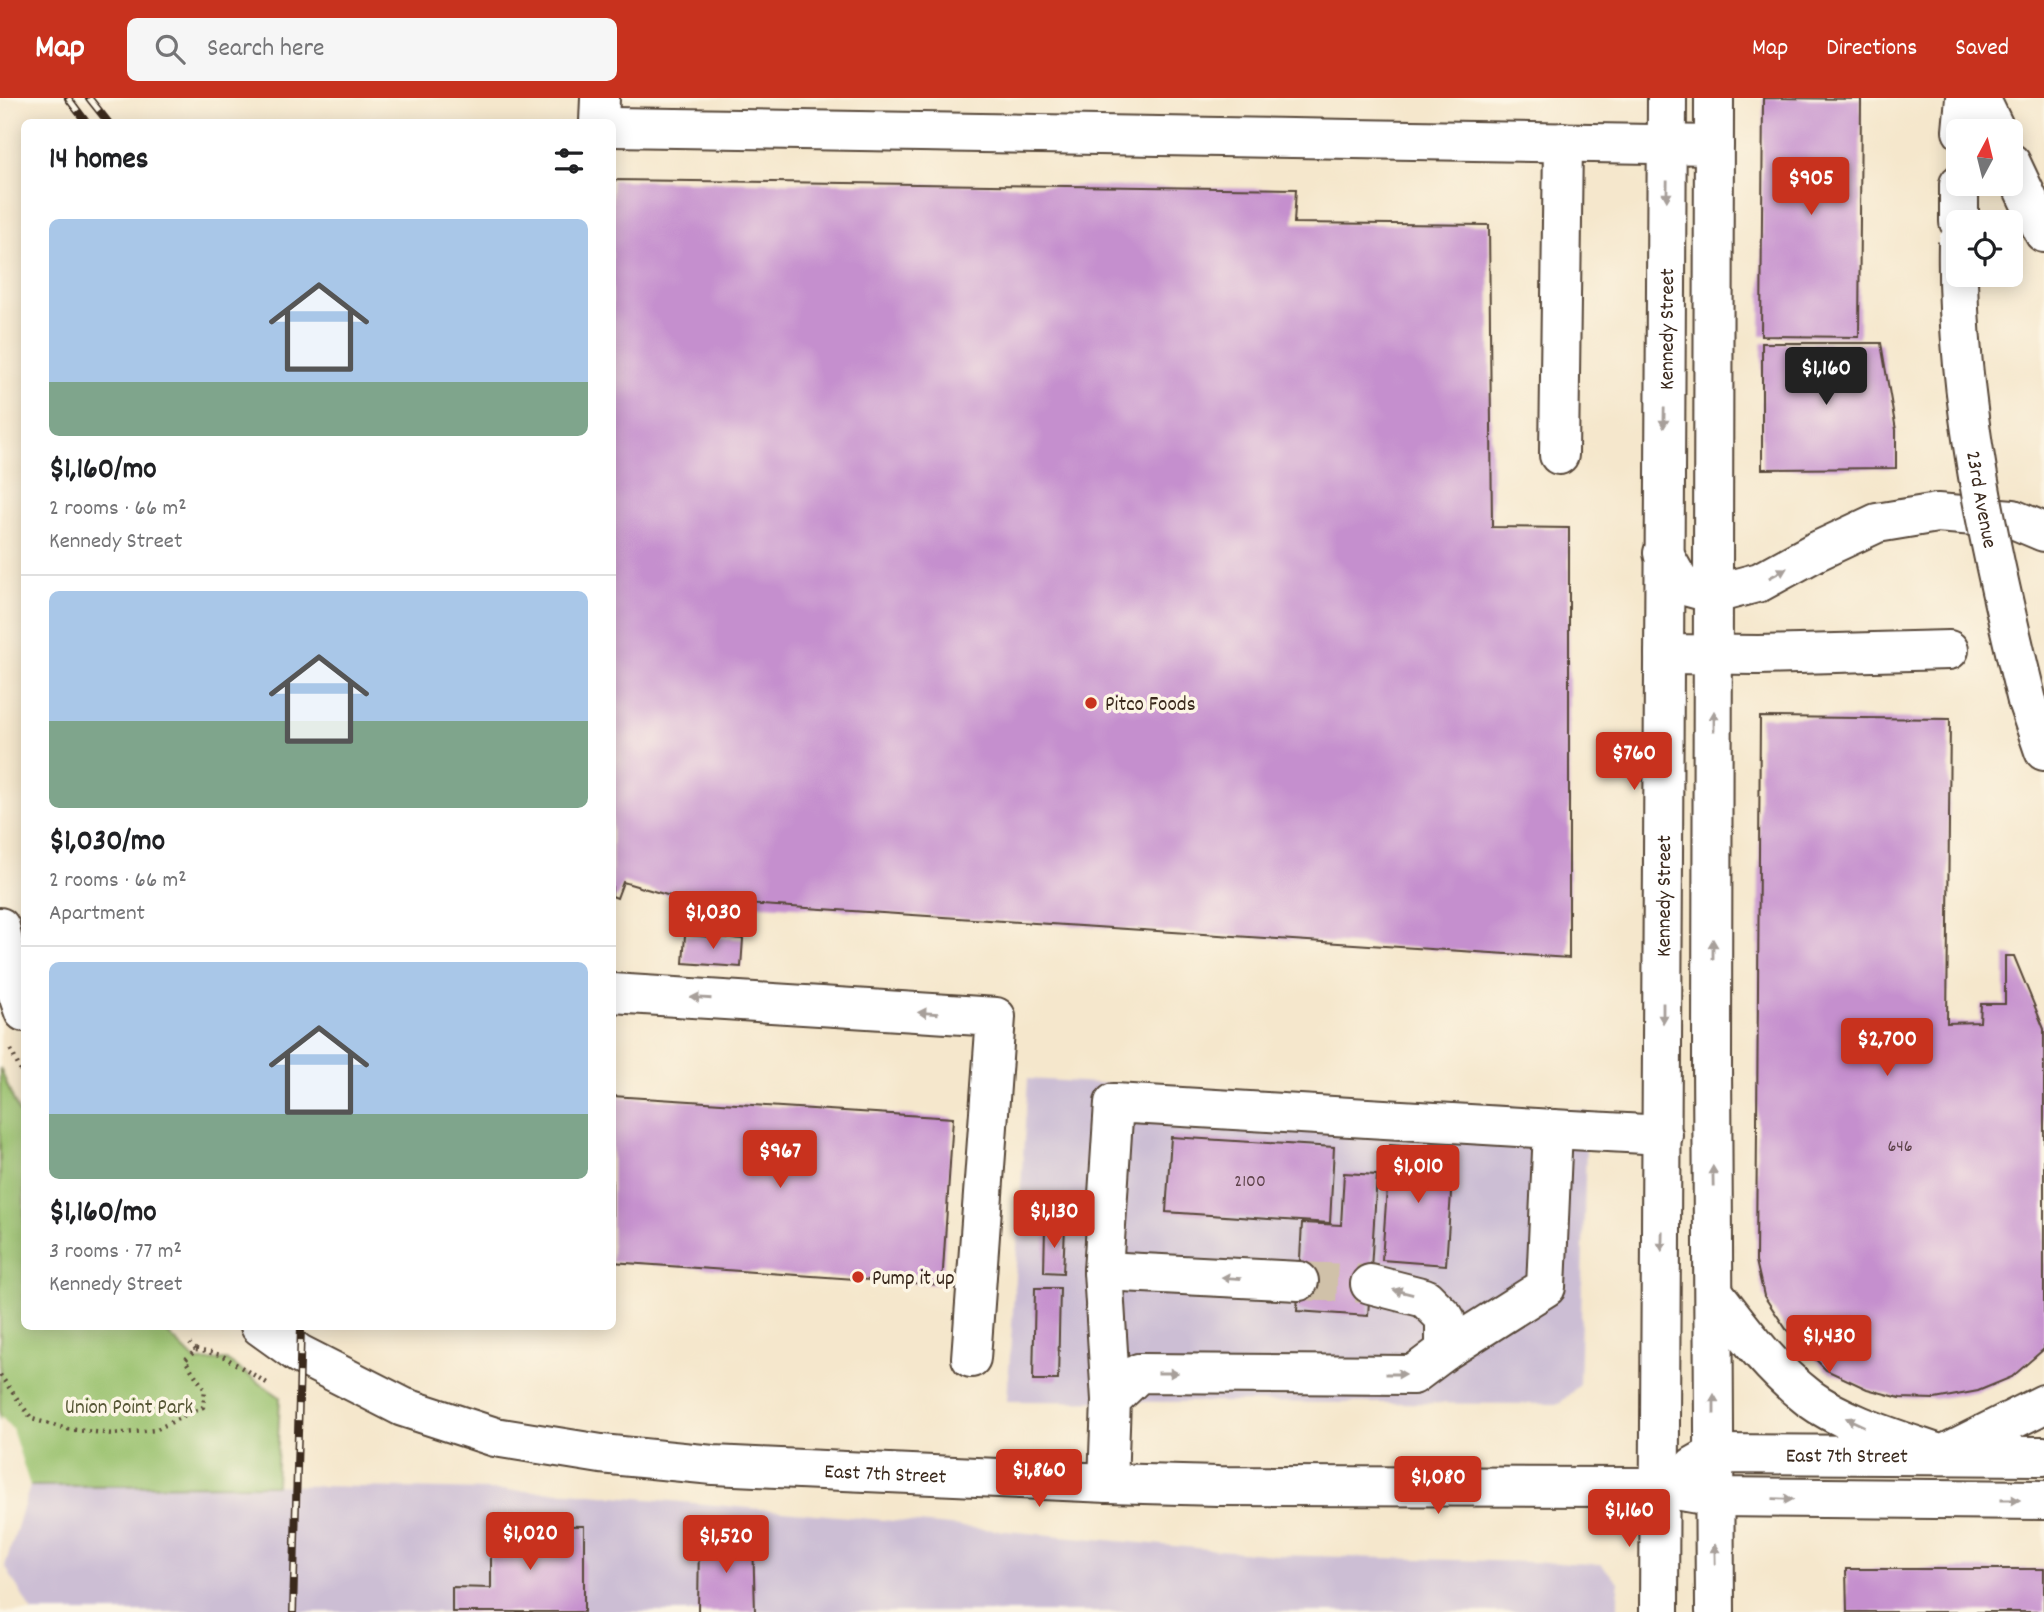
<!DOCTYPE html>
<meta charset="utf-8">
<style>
:root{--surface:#fff;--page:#f6f6f6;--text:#202124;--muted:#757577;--line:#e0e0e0;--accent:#c8321e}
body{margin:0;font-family:Dekko,sans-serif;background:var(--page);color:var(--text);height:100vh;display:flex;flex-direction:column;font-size:26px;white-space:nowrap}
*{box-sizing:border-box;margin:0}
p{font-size:23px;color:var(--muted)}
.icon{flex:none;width:38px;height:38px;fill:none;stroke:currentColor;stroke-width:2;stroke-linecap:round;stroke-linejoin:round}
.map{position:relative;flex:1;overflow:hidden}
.sheet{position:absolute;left:21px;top:21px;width:595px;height:1211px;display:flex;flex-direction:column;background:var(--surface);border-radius:10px;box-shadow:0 4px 18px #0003}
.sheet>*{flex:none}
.needle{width:46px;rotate:7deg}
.fabs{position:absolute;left:1946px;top:21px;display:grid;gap:14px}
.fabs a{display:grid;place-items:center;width:77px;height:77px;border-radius:10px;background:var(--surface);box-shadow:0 4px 18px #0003;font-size:35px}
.price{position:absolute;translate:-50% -60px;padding:0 16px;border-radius:7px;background:var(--accent);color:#fff;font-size:23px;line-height:46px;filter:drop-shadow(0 2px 4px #0008)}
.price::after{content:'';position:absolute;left:50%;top:42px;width:21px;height:16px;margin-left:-10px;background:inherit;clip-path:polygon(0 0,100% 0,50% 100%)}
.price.on{background:#222;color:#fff}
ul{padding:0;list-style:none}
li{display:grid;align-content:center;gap:14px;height:371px;padding:0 28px}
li+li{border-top:2px solid var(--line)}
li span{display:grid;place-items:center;height:217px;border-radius:10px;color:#555}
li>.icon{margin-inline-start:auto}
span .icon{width:126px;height:126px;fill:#fffc;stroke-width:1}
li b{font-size:30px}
h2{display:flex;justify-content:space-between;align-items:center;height:84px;padding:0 28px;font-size:30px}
header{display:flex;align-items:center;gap:42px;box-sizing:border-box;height:98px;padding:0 35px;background:var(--accent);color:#fff}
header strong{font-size:33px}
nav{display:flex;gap:38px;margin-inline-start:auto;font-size:24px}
.search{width:490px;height:63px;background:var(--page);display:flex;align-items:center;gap:18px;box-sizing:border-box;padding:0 24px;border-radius:10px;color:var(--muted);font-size:26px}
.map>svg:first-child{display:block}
.industrial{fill:#ccbed4}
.green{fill:#99c16d;stroke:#6a7646;stroke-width:2}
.pier{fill:#f5e7cc}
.building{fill:#c58fce}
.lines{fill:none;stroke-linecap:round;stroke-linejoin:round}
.minor-tunnel{stroke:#d0c1a9;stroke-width:38;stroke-dasharray:38 19;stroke-linecap:butt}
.minor-casing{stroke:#574638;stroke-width:42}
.major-casing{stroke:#574638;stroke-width:42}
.highway-casing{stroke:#574638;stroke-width:42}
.path{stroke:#574638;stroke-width:4.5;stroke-dasharray:2 5;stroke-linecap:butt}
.minor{stroke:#fff;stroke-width:38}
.major{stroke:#fff;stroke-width:38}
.highway{stroke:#fff;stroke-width:38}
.rail-casing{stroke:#3b2a1e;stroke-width:8}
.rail{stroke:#fcf5e5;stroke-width:5;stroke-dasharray:16;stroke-linecap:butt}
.major-bridge-casing{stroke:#574638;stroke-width:42;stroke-linecap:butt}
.major-bridge{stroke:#fff;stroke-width:38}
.oneway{fill:#a79f9a}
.poi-dot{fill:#c8321e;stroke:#fcf5e5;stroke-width:2.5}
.labels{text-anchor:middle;stroke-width:7;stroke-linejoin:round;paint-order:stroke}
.number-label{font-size:18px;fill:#5e434a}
.street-label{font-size:21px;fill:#3b2a1e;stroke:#fcf5e5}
.poi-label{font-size:21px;fill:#3b2a1e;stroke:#fcf5e5;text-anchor:start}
.park-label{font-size:21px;fill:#575736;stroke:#fcf5e5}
</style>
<header>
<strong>Map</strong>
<div class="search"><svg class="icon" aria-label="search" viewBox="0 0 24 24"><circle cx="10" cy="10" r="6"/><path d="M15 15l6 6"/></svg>Search here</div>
<nav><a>Map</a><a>Directions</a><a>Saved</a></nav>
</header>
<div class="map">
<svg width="2044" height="1514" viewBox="0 0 2044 1514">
<rect width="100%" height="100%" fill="#fcf5e5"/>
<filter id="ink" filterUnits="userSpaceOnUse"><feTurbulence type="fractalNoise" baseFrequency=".0143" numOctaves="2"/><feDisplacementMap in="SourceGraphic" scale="14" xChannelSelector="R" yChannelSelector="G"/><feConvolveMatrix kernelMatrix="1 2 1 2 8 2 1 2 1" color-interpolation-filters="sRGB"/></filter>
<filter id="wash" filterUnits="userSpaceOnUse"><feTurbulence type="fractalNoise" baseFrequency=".00686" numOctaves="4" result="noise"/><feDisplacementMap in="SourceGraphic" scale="28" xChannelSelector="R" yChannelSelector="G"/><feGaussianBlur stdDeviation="1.57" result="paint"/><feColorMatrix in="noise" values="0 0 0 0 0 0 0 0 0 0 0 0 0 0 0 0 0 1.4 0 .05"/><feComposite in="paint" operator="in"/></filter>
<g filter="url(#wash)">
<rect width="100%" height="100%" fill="#f5e7cc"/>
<!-- industrial -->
<g class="industrial">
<path d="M1028 981 1587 1013 1579 1287 1559 1306 1007 1303Z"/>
<path d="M276 1387 569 1394 1275 1457 1601 1466 1618 1484V1514H28L1 1468 27 1388Z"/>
</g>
<!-- green -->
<path class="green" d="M0 970 24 1027V1228L161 1229 196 1263 226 1262 280 1299 276 1387 27 1388 0 1321Z"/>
<!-- pier -->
<path class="pier" d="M0 1317 12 1331 30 1388 5 1468 32 1514H0Z"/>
<g id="blocks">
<!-- building -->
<g class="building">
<path d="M1763 0 1861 1 1859 239 1761 238Z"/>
<path d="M612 82 1296 91 1294 125 1489 127 1492 429 1569 430V860L684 802 623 784 617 800 612 798Z"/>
<path d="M1762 245H1881L1896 332V370L1762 371Z"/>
<path d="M1760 619 1950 621 1947 925 1980 924 1981 906H2005V858H2014L2044 931V1251L2012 1279 1978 1293 1935 1301 1900 1300 1867 1291 1826 1272 1786 1231 1764 1198 1756 1163Z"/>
<path d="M685 837 743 841 741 869 683 865Z"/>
<path d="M612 998 953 1020 942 1187 612 1164Z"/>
<path d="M1171 1039 1334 1049 1330 1125 1166 1114Z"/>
<path d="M1390 1047 1454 1052 1446 1167 1382 1162Z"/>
<path d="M1344 1075 1377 1077 1368 1218 1297 1213 1302 1125 1341 1127Z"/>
<path d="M1045 1129H1065L1063 1175 1044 1174Z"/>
<path d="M1035 1190H1060L1058 1282H1033Z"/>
<path d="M491 1427 584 1428V1514H452V1489L491 1490Z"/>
<path d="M699 1439 753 1441 755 1514H698Z"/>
<path d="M1846 1471H2044V1514H1847Z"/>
</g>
</g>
</g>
<g filter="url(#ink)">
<use href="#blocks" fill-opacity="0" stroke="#574638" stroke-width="2"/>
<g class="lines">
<!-- minor-tunnel -->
<path class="minor-tunnel" d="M1299 1183 1370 1186"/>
<defs>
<g id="minor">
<path d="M599 24 600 0"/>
<path d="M612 29 1714 47"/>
<path d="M1559 357 1563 44"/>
<path d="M1664 556 1758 557 1949 552"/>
<path d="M612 895 996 919 971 1260"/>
<path d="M1553 1031 1663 1037"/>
<path d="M1103 1173 1299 1183"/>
<path d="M1370 1186 1425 1200 1445 1220V1253"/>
<path d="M1108 1385 1111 1302 1103 1173 1114 1005 1553 1031 1546 1189 1445 1253 1413 1277 1139 1275 1111 1302"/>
</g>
<g id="major">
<path d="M1714 0 1712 960 1715 1514"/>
<path d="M1962 33 1965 0"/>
<path d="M1959 124V86"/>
<path d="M2027 603 2044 653"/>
<path d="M0 829 7 865 24 914"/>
<path d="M1715 1196C1744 1234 1770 1270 1809 1300 1844 1326 1900 1342 1942 1357L2044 1306"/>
<path id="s1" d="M260 1228 299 1256 403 1309 495 1339 601 1356 713 1367 1108 1385 1218 1388 1659 1389 1715 1399 2044 1402"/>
<path id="s2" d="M1694 1368 1715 1356 2044 1358"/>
<path id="s3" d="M1659 1514 1667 0"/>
</g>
<g id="highway">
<path d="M1980 0 1996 33"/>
<path d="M2011 65 2044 135"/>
<path d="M1663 455 1681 487 1714 496 1760 484 1815 454 1877 425 1937 415 2013 421 2044 434"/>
</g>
</defs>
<!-- minor casing -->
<use href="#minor" class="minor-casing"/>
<!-- major casing -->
<use href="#major" class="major-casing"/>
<!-- highway casing -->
<use href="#highway" class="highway-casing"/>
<!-- path -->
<g class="path">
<path d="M11 952 24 980"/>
<path d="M196 1252 221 1257 267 1285"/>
<path d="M0 1277 32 1321 67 1331 113 1336 155 1332 203 1309 205 1292 185 1262 196 1252 190 1246"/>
</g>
<!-- minor -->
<use href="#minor" class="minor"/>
<!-- major -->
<use href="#major" class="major"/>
<!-- highway -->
<use href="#highway" class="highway"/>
<defs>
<g id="rail">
<path d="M68 0 86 24"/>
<path d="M89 0 108 24"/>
<path d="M293 1514 301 1228"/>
</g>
</defs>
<!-- rail casing -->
<use href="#rail" class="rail-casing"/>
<!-- rail -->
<use href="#rail" class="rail"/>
<defs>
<g id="major-bridge">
<path id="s4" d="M1958 144C1955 299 1990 453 2027 603"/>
</g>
</defs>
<!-- major-bridge casing -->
<use href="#major-bridge" class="major-bridge-casing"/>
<!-- major-bridge -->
<use href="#major-bridge" class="major-bridge"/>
</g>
<!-- one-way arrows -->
<defs><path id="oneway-solid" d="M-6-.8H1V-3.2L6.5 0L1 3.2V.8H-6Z" transform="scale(1.75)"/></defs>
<g class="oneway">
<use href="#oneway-solid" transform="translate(1667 93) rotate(91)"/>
<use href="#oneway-solid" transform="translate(1664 320) rotate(91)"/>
<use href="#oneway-solid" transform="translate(1778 475) rotate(-29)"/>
<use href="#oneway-solid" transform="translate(1714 623) rotate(-90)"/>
<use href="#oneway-solid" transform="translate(1713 851) rotate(-90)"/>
<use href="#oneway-solid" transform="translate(701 900) rotate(-176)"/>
<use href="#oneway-solid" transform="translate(928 915) rotate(-176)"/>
<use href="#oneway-solid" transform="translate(1663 915) rotate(90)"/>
<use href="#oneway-solid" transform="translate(1713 1078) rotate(-91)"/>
<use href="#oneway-solid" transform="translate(1662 1143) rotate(91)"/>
<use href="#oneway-solid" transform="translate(1231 1180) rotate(-177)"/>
<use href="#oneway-solid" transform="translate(1403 1194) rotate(-166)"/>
<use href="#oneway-solid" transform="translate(1168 1275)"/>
<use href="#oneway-solid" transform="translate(1396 1276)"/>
<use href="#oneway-solid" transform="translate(1714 1306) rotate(-90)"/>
<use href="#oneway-solid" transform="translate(1855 1324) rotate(-155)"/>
<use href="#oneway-solid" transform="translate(1783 1401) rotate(2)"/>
<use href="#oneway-solid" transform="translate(2010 1402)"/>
<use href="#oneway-solid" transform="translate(1715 1456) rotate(-91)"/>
</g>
</g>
<!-- markers -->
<g class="poi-dot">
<circle cx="1091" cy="605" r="7"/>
<circle cx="858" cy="1179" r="7"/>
</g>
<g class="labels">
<!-- number labels -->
<g class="number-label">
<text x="1900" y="1053">646</text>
<text x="1250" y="1088">2100</text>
</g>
<!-- street labels -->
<g class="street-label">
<text dy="7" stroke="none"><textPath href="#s3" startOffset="1283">Kennedy Street</textPath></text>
<text dy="7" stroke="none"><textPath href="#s4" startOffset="259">23rd Avenue</textPath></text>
<text dy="7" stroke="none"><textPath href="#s3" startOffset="716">Kennedy Street</textPath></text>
<text dy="7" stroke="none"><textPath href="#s2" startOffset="156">East 7th Street</textPath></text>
<text dy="7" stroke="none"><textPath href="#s1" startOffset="654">East 7th Street</textPath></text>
</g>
<!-- poi labels -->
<g class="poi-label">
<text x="1105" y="612">Pitco Foods</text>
<text x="872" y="1186">Pump it up</text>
</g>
<!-- park labels -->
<g class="park-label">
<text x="129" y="1315">Union Point Park</text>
</g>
</g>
</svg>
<div class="fabs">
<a><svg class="needle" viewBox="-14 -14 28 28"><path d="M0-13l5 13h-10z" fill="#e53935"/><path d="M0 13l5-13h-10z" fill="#757577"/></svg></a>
<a><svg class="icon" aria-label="locate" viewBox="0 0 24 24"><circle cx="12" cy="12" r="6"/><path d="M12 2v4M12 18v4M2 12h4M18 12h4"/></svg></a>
</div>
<b class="price" style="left:1811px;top:119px">$905</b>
<b class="price on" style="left:1826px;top:309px">$1,160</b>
<b class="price" style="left:1634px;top:694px">$760</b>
<b class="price" style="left:713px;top:853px">$1,030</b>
<b class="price" style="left:1887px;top:980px">$2,700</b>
<b class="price" style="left:780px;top:1092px">$967</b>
<b class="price" style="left:1418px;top:1107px">$1,010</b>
<b class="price" style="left:1054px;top:1152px">$1,130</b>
<b class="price" style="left:1829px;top:1277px">$1,430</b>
<b class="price" style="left:1039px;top:1411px">$1,860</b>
<b class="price" style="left:1438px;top:1418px">$1,080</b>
<b class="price" style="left:1629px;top:1451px">$1,160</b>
<b class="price" style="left:530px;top:1474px">$1,020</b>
<b class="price" style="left:726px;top:1477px">$1,520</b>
<section class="sheet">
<h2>14 homes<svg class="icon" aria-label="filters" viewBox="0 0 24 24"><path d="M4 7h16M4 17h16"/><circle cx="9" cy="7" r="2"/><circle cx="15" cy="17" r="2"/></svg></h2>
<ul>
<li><span style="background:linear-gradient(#a9c7e8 75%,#7fa58c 0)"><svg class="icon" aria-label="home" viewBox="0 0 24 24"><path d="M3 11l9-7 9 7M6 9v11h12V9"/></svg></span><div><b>$1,160/mo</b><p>2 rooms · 66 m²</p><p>Kennedy Street</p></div></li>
<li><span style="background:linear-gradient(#a9c7e8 60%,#7fa58c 0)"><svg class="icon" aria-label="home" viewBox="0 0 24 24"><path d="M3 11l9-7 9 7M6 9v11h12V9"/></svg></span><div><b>$1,030/mo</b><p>2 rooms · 66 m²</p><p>Apartment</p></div></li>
<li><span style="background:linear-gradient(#a9c7e8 70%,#7fa58c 0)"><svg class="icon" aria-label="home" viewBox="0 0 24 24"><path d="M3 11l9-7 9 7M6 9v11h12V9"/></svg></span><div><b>$1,160/mo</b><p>3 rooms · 77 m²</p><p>Kennedy Street</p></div></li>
</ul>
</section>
</div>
